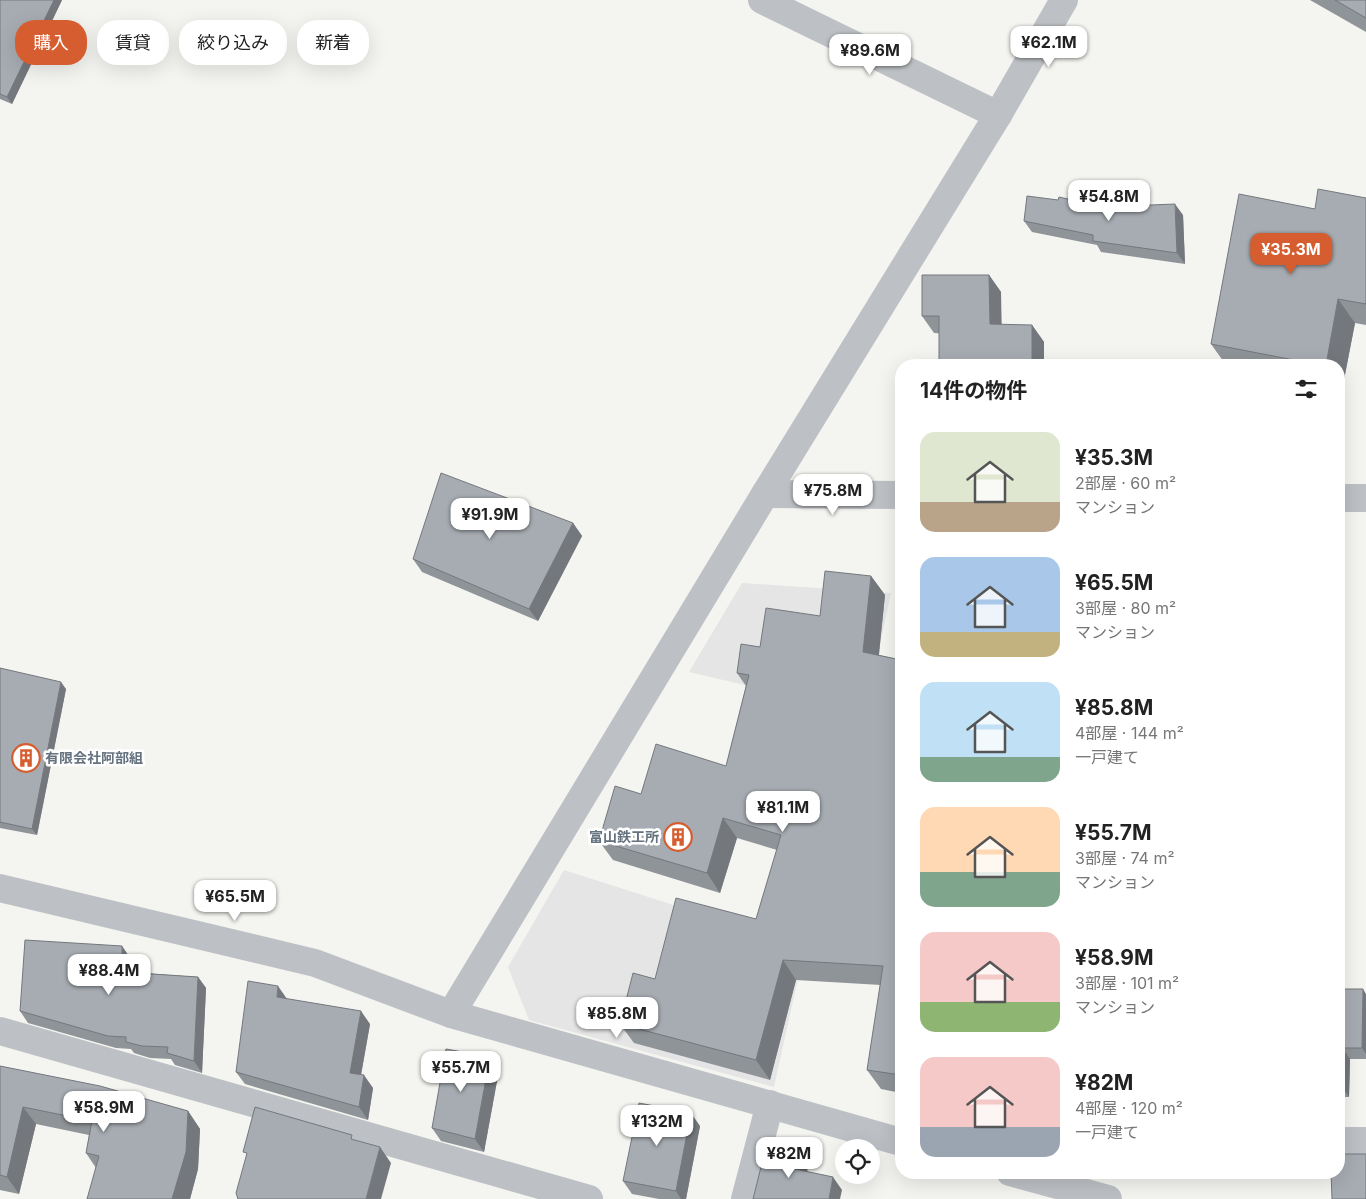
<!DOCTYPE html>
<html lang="ja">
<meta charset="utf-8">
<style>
:root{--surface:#fff;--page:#f6f6f6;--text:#222;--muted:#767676;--accent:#d65d2f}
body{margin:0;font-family:Inter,"Noto Sans JP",sans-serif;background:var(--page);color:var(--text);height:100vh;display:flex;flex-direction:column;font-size:19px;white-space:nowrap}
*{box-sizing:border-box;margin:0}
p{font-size:16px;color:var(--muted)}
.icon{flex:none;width:28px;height:28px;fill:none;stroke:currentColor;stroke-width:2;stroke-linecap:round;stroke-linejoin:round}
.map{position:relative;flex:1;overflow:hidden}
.panel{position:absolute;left:895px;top:359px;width:450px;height:820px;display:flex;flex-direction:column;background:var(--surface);border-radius:20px;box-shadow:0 5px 20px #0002}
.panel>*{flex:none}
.banner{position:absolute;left:15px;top:20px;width:475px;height:45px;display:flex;gap:10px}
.buttons{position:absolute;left:835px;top:1139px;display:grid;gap:10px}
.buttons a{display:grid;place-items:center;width:45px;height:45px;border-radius:50%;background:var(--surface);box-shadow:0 5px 20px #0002;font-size:25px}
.price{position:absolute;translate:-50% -42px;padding:0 11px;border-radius:10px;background:#fff;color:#222;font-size:16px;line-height:32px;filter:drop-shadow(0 1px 2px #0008)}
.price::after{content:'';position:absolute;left:50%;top:30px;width:15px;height:11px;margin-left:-8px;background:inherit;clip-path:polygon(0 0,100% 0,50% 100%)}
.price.selected{background:var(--accent);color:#fff}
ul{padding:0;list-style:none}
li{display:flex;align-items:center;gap:15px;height:125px;padding:0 25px}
li span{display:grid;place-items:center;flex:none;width:140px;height:100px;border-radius:15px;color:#555}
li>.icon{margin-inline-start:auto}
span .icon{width:60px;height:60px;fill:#fffc;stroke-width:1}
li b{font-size:21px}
h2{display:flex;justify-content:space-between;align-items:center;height:60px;padding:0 25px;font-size:21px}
.tag{padding:0 18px;border-radius:20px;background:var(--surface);box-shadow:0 5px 20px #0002;font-size:18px;line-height:45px}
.tag.selected{background:var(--accent);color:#fff}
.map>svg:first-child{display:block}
.built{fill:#e4e5e4}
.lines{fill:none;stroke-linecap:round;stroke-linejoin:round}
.minor{stroke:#bdc0c4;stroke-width:28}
.wall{fill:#8f9499}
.shaded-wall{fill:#74787d}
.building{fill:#a6acb2;stroke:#74787d}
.labels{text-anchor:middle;stroke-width:5;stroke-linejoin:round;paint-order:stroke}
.poi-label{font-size:14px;font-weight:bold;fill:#65727f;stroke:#fff;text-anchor:start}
</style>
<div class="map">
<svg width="1366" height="1199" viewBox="0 0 1366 1199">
<rect width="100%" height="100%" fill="#f4f4f0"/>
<!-- built -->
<g class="built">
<path d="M742 583 891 593 865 713 689 672Z"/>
<path d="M564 870 805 947 774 1087 529 1020 508 967Z"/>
</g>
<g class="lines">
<!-- minor -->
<g class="minor">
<path d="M762 0 998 115"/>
<path d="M765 494 901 495"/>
<path d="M1339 498H1366"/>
<path d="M0 888 315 963 451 1014 901 1142"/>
<path d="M451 1014 765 494 998 115 1064 0"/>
<path d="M0 1031 589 1199"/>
<path d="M1339 1141H1366"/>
<path d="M1010 1172 1108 1199"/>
<path d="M745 1199 770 1104"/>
</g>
</g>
<!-- wall -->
<g class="wall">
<path d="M0 0H62L12 104 0 99Z"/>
<path d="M1310 0H1366V32Z"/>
<path d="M1366 198V325L1355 323 1342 390H1339V365H1226L1211 344 1315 209Z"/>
<path d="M1103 207 1183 215 1185 264 1101 252 1097 245 1032 232 1024 221Z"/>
<path d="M989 275 1001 292V325H1032L1044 342 934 333 922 316Z"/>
<path d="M573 523 582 536 538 621 422 572 413 559Z"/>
<path d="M871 576 885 595 879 655 901 660V1093L881 1089 867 1070 881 985 796 980 770 1080 634 1043 620 1024 655 979 756 919 777 850 737 838 720 893 613 860 599 841 641 794 726 766 746 686 737 673 760 647 820 616Z"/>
<path d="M0 668 66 689 37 835 0 828Z"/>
<path d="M122 946 130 958V972L198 977 206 988 202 1073 175 1065 171 1059 150 1058 134 1053 131 1049 116 1048 28 1023 20 1011Z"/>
<path d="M1339 989 1366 994V1059H1350L1349 1097H1339Z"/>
<path d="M287 999 370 1024 361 1075 373 1088 368 1120 245 1084 236 1072Z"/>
<path d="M490 1057 499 1070 484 1152 441 1141 432 1128Z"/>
<path d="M0 1066 188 1111 200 1129 198 1169 190 1199H87L96 1168 86 1153 89 1135 36 1124 19 1194 0 1190Z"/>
<path d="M700 1126 686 1199H659L632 1194 623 1181Z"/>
</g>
<!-- shaded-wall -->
<g class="shaded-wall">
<path d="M54 0H62L12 104 7 97Z"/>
<path d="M1175 204 1183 215 1185 264 1177 253Z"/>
<path d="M989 275 1001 292 1002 342 990 324Z"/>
<path d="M1338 299 1355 323 1342 390 1339 385V365H1326Z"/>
<path d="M1032 325 1044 342V365H1032Z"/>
<path d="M573 523 582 536 538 621 529 609Z"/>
<path d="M871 576 885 595 877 671 863 652Z"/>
<path d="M61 682 66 689 37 835 32 829Z"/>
<path d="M723 818 737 838 720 893 707 873Z"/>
<path d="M122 946 130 958V983L122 972Z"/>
<path d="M783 960 796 980 770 1080 756 1060Z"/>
<path d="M198 977 206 988 202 1073 194 1061Z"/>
<path d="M278 986 287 999 277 997Z"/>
<path d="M1363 989 1366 994V1054L1362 1048Z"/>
<path d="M361 1011 370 1024 359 1086 350 1073Z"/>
<path d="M1342 1048 1350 1059 1349 1097 1341 1085Z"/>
<path d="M490 1057 499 1070 484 1152 475 1139Z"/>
<path d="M364 1075 373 1088 368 1120 359 1107Z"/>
<path d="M23 1107 36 1124 19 1194 7 1177Z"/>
<path d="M188 1111 200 1129 198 1169 190 1199H172Z"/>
<path d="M691 1113 700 1126 686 1199H681L676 1191Z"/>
<path d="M380 1147 391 1163 381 1199H366Z"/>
<path d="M799 1155 808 1168 804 1182 795 1169Z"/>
<path d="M833 1177 842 1190 840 1199H829Z"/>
</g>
<!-- building -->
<g class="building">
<path d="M0 0H54L7 97 0 94Z"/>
<path d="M1335 0H1366V18Z"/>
<path d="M1318 189 1366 198V304L1338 299 1326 365H1320L1211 344 1239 194 1315 209Z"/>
<path d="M1027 196 1058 200 1059 197 1103 207 1175 204 1177 253 1093 241V235L1024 221Z"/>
<path d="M922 275H989L990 324 1032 325V365H939V316H922Z"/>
<path d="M441 473 573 523 529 609 413 559Z"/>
<path d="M825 571 871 576 863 652 901 660V1075L867 1070 883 966 783 960 756 1060 620 1024 633 973 655 979 676 898 756 919 781 835 723 818 707 873 599 841 615 786 641 794 656 744 726 766 749 675 737 673 741 644 760 647 766 608 820 616Z"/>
<path d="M0 668 61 682 32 829 0 822Z"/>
<path d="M25 940 122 946V972L198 977 194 1061 167 1053 168 1047 142 1046 126 1042V1037L108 1036 20 1011Z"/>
<path d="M248 981 278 986 277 997 361 1011 350 1073 364 1075 359 1107 236 1072Z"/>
<path d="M1339 989H1363L1362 1048H1342L1341 1085H1339Z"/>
<path d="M446 1049 490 1057 475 1139 432 1128Z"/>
<path d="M0 1066 100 1086 188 1111 186 1152 172 1199H87L99 1156 86 1153 92 1121 23 1107 7 1177 0 1175Z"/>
<path d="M639 1103 691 1113 676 1191 623 1181Z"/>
<path d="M255 1107 352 1135 351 1139 380 1147 366 1199H238L236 1193 247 1153 243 1152Z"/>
<path d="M766 1147 799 1155 795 1169 833 1177 829 1199H753Z"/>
<path d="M1339 1154H1366V1199H1332L1331 1172H1339Z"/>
</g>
<!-- icons -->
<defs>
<symbol id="building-ring" viewBox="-11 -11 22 22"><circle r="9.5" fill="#fff" stroke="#d65d2f" stroke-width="1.5"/><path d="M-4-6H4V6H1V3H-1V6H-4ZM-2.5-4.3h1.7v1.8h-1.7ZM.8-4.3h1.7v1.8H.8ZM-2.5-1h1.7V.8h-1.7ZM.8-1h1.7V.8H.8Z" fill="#d65d2f"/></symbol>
</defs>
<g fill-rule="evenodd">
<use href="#building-ring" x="10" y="742" width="32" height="32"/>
<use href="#building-ring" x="662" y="821" width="32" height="32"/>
</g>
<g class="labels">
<!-- poi labels -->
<g class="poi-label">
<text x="45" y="763">有限会社阿部組</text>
<text x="659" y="842" text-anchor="end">富山鉄工所</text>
</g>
</g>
</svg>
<div class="buttons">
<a><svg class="icon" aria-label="locate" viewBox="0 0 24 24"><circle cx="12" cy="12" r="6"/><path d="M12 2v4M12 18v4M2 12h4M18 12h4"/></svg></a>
</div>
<b class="price" style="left:1049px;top:68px">¥62.1M</b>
<b class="price" style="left:870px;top:76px">¥89.6M</b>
<b class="price" style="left:1109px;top:222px">¥54.8M</b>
<b class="price selected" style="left:1291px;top:275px">¥35.3M</b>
<b class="price" style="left:833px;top:516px">¥75.8M</b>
<b class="price" style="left:490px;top:540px">¥91.9M</b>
<b class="price" style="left:783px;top:833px">¥81.1M</b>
<b class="price" style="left:235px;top:922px">¥65.5M</b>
<b class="price" style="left:109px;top:996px">¥88.4M</b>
<b class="price" style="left:617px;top:1039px">¥85.8M</b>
<b class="price" style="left:461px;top:1093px">¥55.7M</b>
<b class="price" style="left:104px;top:1133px">¥58.9M</b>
<b class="price" style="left:657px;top:1147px">¥132M</b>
<b class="price" style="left:789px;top:1179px">¥82M</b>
<div class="banner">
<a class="tag selected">購入</a>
<a class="tag">賃貸</a>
<a class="tag">絞り込み</a>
<a class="tag">新着</a>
</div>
<section class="panel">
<h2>14件の物件<svg class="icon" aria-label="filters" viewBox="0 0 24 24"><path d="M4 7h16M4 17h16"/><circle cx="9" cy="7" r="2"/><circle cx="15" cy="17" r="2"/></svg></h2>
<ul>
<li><span style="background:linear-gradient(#dfe7d0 70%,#b9a48a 0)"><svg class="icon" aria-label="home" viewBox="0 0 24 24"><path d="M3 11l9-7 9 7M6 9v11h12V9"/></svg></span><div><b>¥35.3M</b><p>2部屋 · 60 m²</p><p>マンション</p></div></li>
<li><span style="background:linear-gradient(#a9c7e8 75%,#c2b280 0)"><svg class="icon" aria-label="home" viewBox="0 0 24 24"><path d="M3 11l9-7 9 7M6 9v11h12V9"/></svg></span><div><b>¥65.5M</b><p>3部屋 · 80 m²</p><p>マンション</p></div></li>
<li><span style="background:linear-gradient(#bfe0f5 75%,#7fa58c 0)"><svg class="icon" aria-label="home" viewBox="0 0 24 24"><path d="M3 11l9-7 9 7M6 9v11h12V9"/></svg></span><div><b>¥85.8M</b><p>4部屋 · 144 m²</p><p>一戸建て</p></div></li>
<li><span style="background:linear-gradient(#ffd9b3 65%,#7fa58c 0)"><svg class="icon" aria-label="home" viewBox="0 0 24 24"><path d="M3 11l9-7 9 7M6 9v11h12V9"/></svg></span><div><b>¥55.7M</b><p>3部屋 · 74 m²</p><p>マンション</p></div></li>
<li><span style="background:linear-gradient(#f6c9c9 70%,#8fb573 0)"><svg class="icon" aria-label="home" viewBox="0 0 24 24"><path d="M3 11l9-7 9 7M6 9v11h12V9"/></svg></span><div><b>¥58.9M</b><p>3部屋 · 101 m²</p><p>マンション</p></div></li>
<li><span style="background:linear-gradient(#f6c9c9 70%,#9aa5b1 0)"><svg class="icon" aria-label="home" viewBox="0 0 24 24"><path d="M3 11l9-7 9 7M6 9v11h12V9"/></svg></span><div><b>¥82M</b><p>4部屋 · 120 m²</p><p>一戸建て</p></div></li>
</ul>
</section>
</div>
